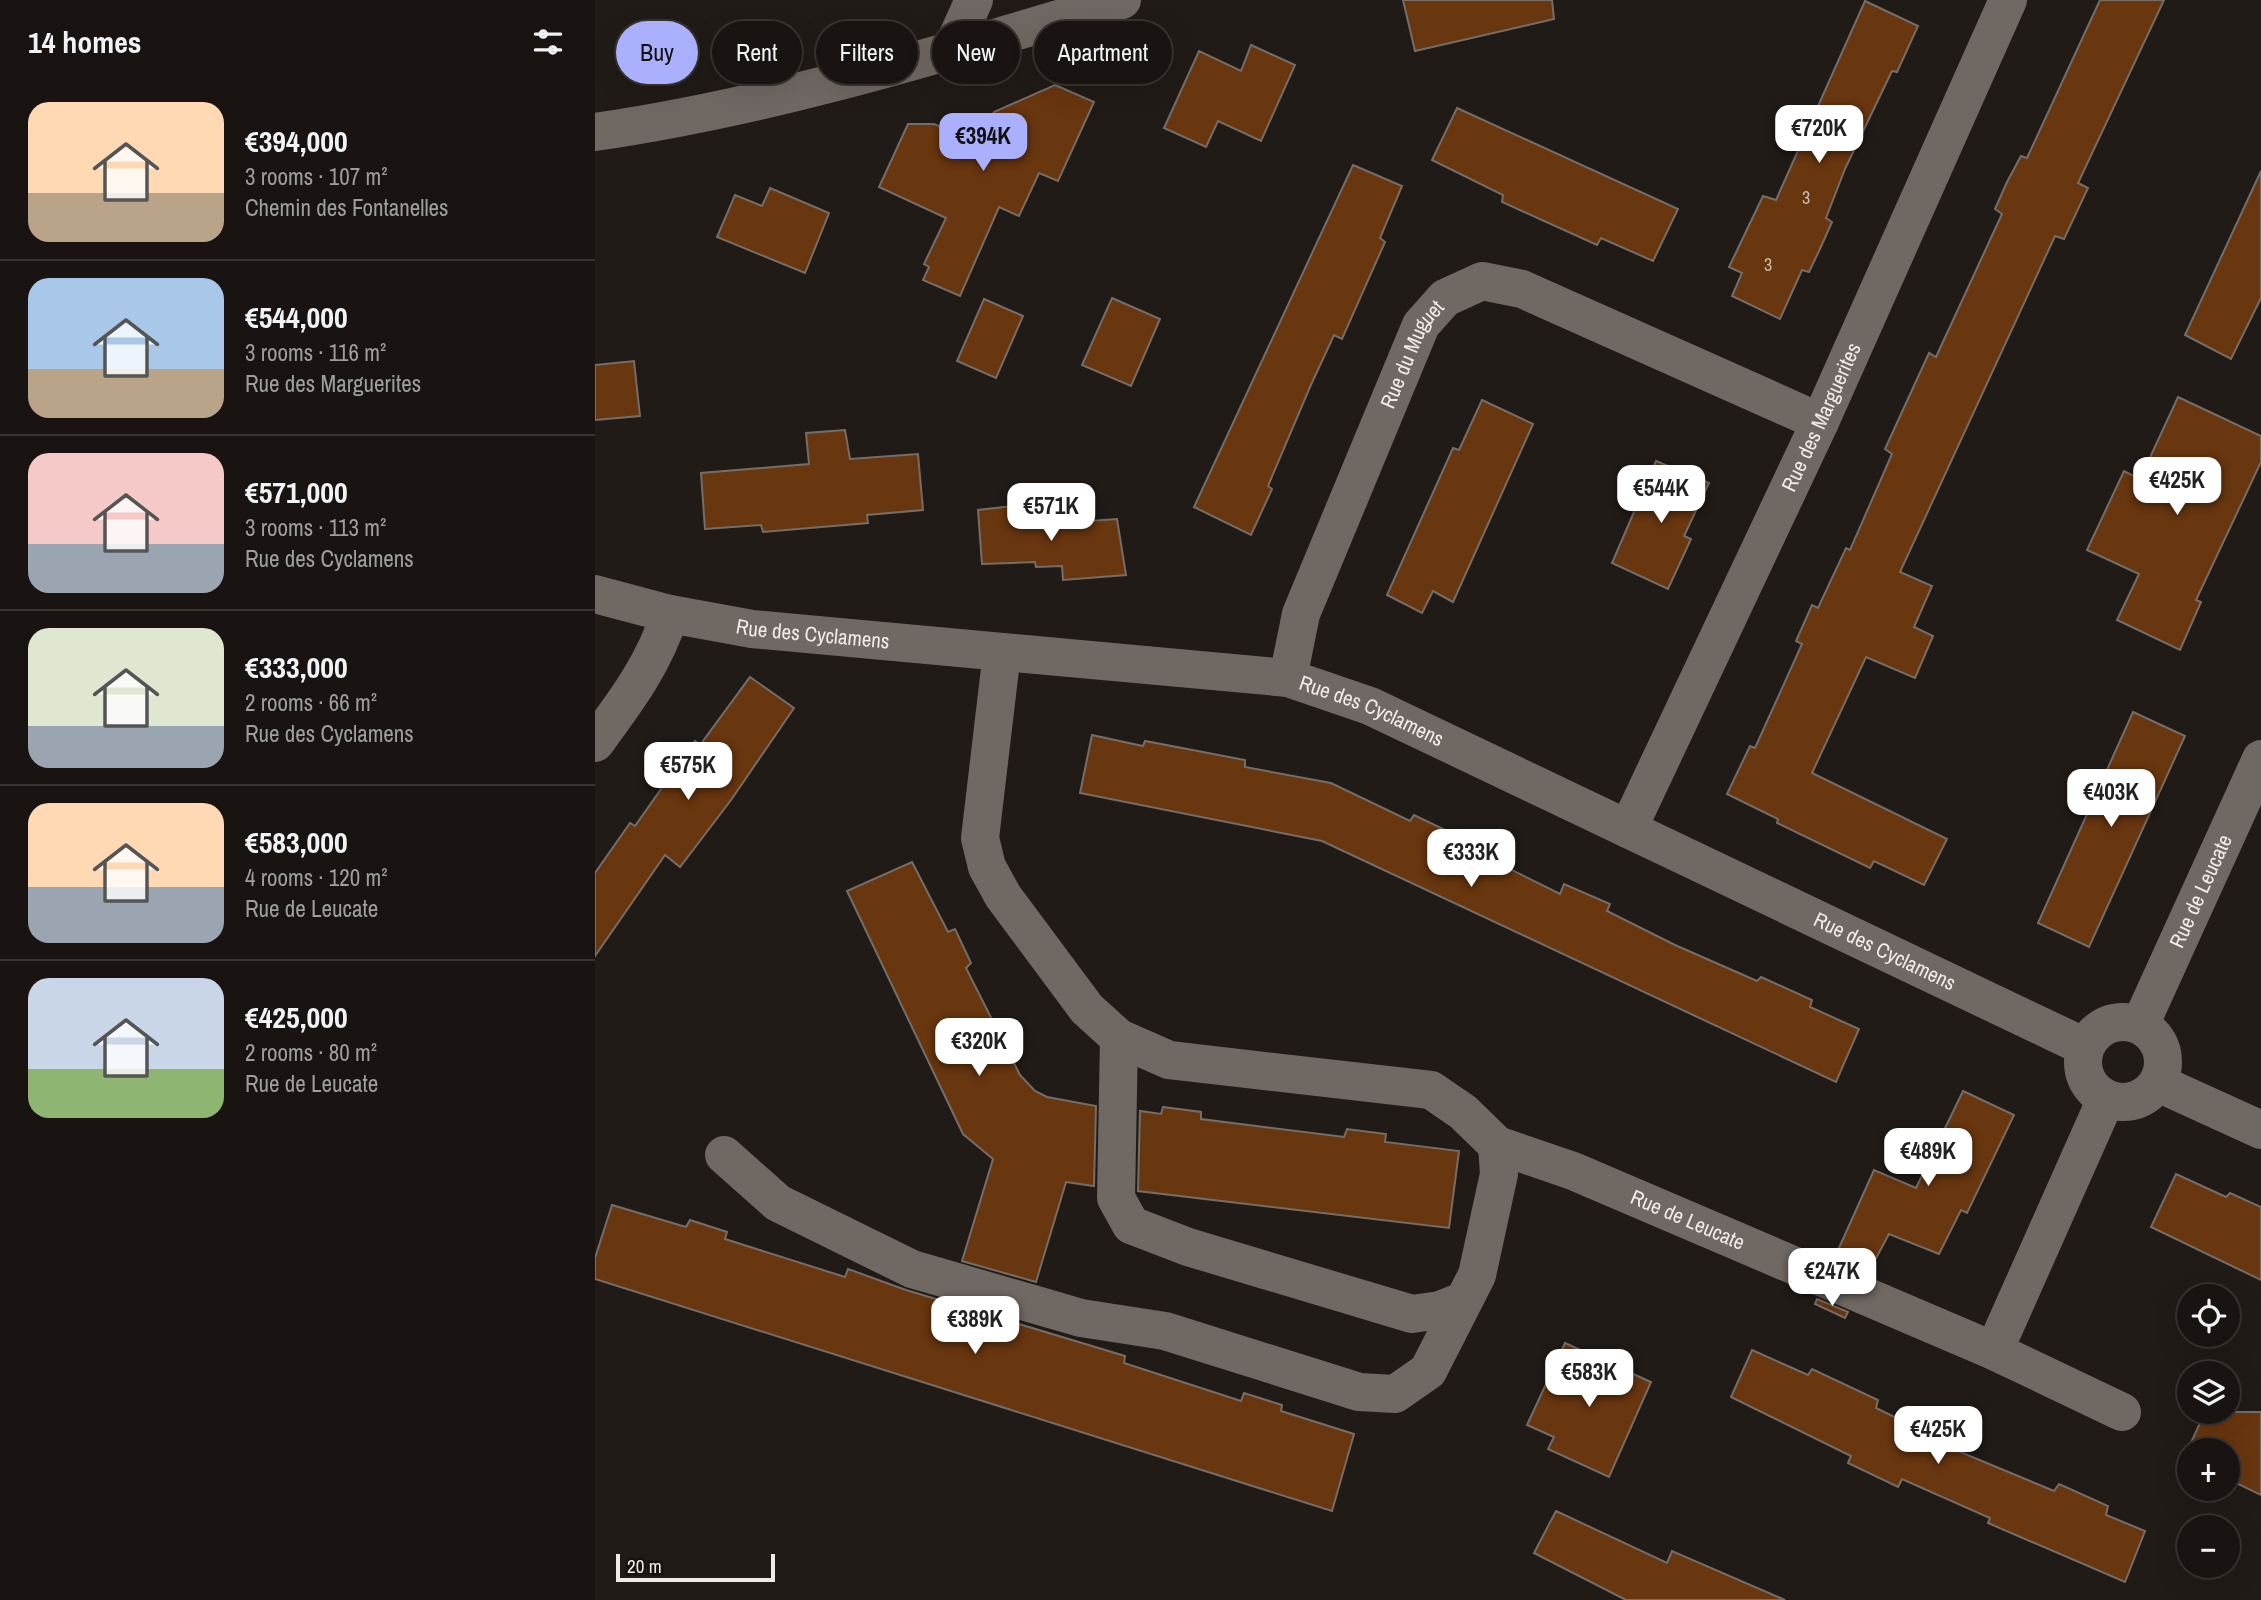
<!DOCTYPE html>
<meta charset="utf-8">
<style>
:root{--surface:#191411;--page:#26211f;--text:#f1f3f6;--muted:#9f9e9f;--line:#373331;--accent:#aab0fb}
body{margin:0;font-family:"Archivo Narrow",sans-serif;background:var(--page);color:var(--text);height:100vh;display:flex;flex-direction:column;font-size:26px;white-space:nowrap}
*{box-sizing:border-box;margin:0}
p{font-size:23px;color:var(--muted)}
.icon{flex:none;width:38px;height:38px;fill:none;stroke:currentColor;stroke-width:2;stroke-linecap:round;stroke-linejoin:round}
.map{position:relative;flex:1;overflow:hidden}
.details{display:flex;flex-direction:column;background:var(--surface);width:595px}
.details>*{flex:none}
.banner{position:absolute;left:21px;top:21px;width:665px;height:63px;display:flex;gap:14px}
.tools{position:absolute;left:1582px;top:1284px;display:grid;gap:14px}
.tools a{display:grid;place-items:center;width:63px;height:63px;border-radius:50%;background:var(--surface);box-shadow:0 7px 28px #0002,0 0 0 2px var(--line);font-size:35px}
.scale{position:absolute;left:21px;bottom:18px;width:159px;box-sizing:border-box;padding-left:7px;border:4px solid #efebe8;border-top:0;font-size:19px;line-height:24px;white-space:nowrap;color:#efebe8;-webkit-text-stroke:5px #18120e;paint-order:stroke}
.price{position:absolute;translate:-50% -60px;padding:0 16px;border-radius:14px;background:#fff;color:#222;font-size:23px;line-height:46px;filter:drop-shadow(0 2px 4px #0008)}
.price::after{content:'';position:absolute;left:50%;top:42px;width:21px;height:16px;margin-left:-10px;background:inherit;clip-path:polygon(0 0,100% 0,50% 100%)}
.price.active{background:var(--accent);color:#111}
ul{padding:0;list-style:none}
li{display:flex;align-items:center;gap:21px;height:175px;padding:0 28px}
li+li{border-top:2px solid var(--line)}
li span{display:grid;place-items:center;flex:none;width:196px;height:140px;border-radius:21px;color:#555}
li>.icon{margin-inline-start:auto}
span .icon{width:84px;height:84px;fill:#fffc;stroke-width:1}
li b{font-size:30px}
h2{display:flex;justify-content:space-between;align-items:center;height:84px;padding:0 28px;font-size:30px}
.pill{padding:0 24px;border-radius:32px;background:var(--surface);box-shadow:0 7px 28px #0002,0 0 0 2px var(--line);font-size:24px;line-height:63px}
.pill.active{background:var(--accent);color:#111}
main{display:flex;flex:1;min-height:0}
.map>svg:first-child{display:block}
.building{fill:#68360f;stroke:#756d68;stroke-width:2}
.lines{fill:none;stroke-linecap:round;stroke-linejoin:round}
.minor{stroke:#706863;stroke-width:38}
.labels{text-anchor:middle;stroke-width:7;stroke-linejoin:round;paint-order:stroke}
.number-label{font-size:18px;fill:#cdbeb2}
.street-label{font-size:21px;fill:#efebe8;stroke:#18120e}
</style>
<main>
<section class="details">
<h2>14 homes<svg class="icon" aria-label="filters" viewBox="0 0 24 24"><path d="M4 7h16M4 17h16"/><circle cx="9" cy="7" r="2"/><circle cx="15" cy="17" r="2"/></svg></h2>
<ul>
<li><span style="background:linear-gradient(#ffd9b3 65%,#b9a48a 0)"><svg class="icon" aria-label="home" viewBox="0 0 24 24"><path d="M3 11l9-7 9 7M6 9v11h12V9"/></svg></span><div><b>€394,000</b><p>3 rooms · 107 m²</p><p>Chemin des Fontanelles</p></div></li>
<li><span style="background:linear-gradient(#a9c7e8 65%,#b9a48a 0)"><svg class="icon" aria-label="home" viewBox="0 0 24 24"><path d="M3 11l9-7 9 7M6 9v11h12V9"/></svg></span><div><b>€544,000</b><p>3 rooms · 116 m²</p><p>Rue des Marguerites</p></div></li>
<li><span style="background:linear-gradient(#f6c9c9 65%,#9aa5b1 0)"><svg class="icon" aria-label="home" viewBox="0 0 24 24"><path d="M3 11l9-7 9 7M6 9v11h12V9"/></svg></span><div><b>€571,000</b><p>3 rooms · 113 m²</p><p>Rue des Cyclamens</p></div></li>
<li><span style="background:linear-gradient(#dfe7d0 70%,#9aa5b1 0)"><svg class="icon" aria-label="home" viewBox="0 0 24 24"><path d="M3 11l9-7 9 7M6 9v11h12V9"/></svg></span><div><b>€333,000</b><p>2 rooms · 66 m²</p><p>Rue des Cyclamens</p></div></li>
<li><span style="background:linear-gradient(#ffd9b3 60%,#9aa5b1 0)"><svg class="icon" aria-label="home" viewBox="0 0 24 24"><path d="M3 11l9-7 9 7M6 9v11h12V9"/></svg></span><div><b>€583,000</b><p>4 rooms · 120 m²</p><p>Rue de Leucate</p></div></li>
<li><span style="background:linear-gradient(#c9d6e8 65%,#8fb573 0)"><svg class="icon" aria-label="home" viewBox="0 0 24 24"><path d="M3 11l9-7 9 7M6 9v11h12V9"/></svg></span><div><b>€425,000</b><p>2 rooms · 80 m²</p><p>Rue de Leucate</p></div></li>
</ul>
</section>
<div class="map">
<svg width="1666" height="1600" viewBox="0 0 1666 1600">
<rect width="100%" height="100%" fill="#211b17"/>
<!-- building -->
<g class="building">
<path d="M808 0H957L959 19 820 51Z"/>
<path d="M1505 0H1569L1483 183 1493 188 1469 239 1460 236 1305 572 1337 586 1319 627 1338 636 1320 678 1271 657 1217 773 1352 839 1329 885 1279 861 1275 868 1182 823 1183 819 1132 794 1155 746 1160 748 1207 644 1201 641 1217 605 1223 608 1251 548 1255 550 1297 454 1290 449 1334 353 1341 357 1407 214 1400 209 1412 182 1426 156 1432 158Z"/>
<path d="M1270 1 1323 26 1302 72 1297 71 1250 169 1231 218 1237 222 1224 251 1214 272 1207 270 1185 319 1137 296 1147 273 1134 267 1168 196 1181 200Z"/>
<path d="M656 45 700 65 666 141 623 121 611 147 569 128 604 51 646 71Z"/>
<path d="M460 85 499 102 463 181 444 173 424 216 404 207 365 296 328 280 334 267 329 264 351 218 284 187 313 124H339L356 131 376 122 391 129 399 112Z"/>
<path d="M862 108 1083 209 1058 261 1006 238 1002 245 907 202 908 195 837 160Z"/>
<path d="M758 165 807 186 785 238 790 242 747 339 739 335 715 387 673 486 677 489 656 535 599 507Z"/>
<path d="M1666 171V298L1636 359 1590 335Z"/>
<path d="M175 188 234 213 210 273 122 237 140 195 167 206Z"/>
<path d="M517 298 565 319 536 386 487 365Z"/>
<path d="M389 299 428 316 401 378 362 361Z"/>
<path d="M39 361 45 416 0 420V365Z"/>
<path d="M1583 397 1666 436V462L1601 600 1606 602 1585 650 1522 620 1544 574 1492 550 1529 471 1545 479Z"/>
<path d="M887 400 938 424 858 602 838 591 827 613 792 595 858 448 864 450Z"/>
<path d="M250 430 255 459 323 454 328 510 272 515 273 523 168 532 166 525 110 529 106 473 214 464 211 433Z"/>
<path d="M1061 461 1114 483 1089 536 1096 539 1073 589 1017 563Z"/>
<path d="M435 504 438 525 522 519 531 575 468 580 467 566 441 567 440 562 387 564 383 510Z"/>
<path d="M155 677 199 708 136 800 85 867 70 855 0 956V873L35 823 40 826 100 741 105 745Z"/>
<path d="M1538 712 1590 736 1494 947 1443 923Z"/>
<path d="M497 735 548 746 550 741 650 760V767L736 783 815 821 819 815 871 840 869 846 965 894 969 884 1015 904 1012 911 1080 945 1162 981 1166 977 1217 1000 1215 1007 1264 1029 1241 1082 727 841 485 793Z"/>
<path d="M317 862 353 932 360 929 376 963 371 968 425 1075 440 1091 452 1097 501 1106 499 1186 471 1182 441 1282 367 1261 398 1159 368 1134 252 891Z"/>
<path d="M1368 1091 1419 1115 1372 1213 1366 1210 1344 1254 1294 1234 1273 1273 1239 1259 1279 1170 1321 1188Z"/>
<path d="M568 1107 606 1112V1119L749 1137 752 1129 791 1134 790 1142 864 1151 854 1228 543 1191 545 1111 566 1114Z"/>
<path d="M1581 1174 1631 1197 1635 1193 1666 1207V1280L1556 1227Z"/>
<path d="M17 1205 91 1227 95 1220 132 1232 130 1239 250 1277 253 1269 311 1290 530 1356 529 1363 646 1401 649 1393 687 1405 686 1411 759 1434 737 1511 0 1279V1258Z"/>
<path d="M1222 1299 1253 1312 1250 1318 1220 1304Z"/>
<path d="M970 1343 1056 1382 1014 1477 953 1449 959 1437 932 1425Z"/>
<path d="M1157 1350 1213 1375 1217 1369 1283 1400 1281 1408 1359 1446 1358 1449 1459 1491 1464 1484 1513 1506 1511 1515 1550 1531 1530 1582 1393 1523 1395 1518 1307 1479 1303 1487 1253 1463 1256 1456 1136 1397Z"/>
<path d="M1610 1412H1666V1495L1633 1479V1451H1594V1460L1589 1458Z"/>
<path d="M961 1511 1072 1563 1077 1551 1190 1600H1031L939 1553Z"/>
</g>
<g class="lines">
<!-- minor -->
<g class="minor">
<path d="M356 51 379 0"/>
<path d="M0 132C179 106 353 52 527 0"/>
<path id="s1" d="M0 594 75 614 157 629 693 678 775 706 1490 1047"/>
<path id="s2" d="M693 678 706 614 826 325 850 298 887 281 927 289 1225 422"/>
<path d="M0 743C31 701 59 664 75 614"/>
<path id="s3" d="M1033 829 1225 422 1413 0"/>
<circle cx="1528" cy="1062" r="40"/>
<path id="s4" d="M1545 1025 1666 759"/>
<path d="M524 1038 521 1198 536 1225 593 1247 817 1314 845 1310 868 1301"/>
<path d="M1563 1083 1666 1130"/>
<path id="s5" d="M902 1145 978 1171 1399 1351 1527 1412"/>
<path d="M129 1155 183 1203 317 1269 486 1318 570 1331 764 1392 800 1394 833 1371 882 1275 904 1174 902 1145 868 1112 836 1090 574 1060 524 1038 492 1009 408 896 392 867 385 838 407 652"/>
<path d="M1399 1351 1511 1099"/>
</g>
</g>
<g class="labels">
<!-- number labels -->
<g class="number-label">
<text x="1211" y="204">3</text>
<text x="1173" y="271">3</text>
</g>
<!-- street labels -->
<g class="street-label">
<text dy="7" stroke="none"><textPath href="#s2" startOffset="348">Rue du Muguet</textPath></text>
<text dy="7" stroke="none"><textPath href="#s3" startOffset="455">Rue des Marguerites</textPath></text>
<text dy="7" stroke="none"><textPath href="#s1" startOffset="222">Rue des Cyclamens</textPath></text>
<text dy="7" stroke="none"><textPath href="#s1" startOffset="789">Rue des Cyclamens</textPath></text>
<text dy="7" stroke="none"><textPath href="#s4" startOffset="147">Rue de Leucate</textPath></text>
<text dy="7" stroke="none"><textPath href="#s1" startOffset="1356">Rue des Cyclamens</textPath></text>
<text dy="7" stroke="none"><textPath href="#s5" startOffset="205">Rue de Leucate</textPath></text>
</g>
</g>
</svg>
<div class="tools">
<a><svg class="icon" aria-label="locate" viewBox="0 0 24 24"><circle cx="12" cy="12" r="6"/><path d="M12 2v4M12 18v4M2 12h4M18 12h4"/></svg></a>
<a><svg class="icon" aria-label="layers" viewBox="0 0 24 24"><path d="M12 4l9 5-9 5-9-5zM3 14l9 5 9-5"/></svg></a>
<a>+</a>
<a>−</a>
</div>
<div class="scale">20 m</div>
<b class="price" style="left:1224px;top:165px">€720K</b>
<b class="price active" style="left:388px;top:173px">€394K</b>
<b class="price" style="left:1582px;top:517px">€425K</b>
<b class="price" style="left:1066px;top:525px">€544K</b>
<b class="price" style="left:456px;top:543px">€571K</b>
<b class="price" style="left:93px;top:802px">€575K</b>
<b class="price" style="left:1516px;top:829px">€403K</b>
<b class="price" style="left:876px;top:889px">€333K</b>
<b class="price" style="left:384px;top:1078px">€320K</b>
<b class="price" style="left:1333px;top:1188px">€489K</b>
<b class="price" style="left:1237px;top:1308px">€247K</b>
<b class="price" style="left:380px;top:1356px">€389K</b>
<b class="price" style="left:994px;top:1409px">€583K</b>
<b class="price" style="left:1343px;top:1466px">€425K</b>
<div class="banner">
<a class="pill active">Buy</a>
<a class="pill">Rent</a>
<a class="pill">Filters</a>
<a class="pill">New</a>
<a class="pill">Apartment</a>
</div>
</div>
</main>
